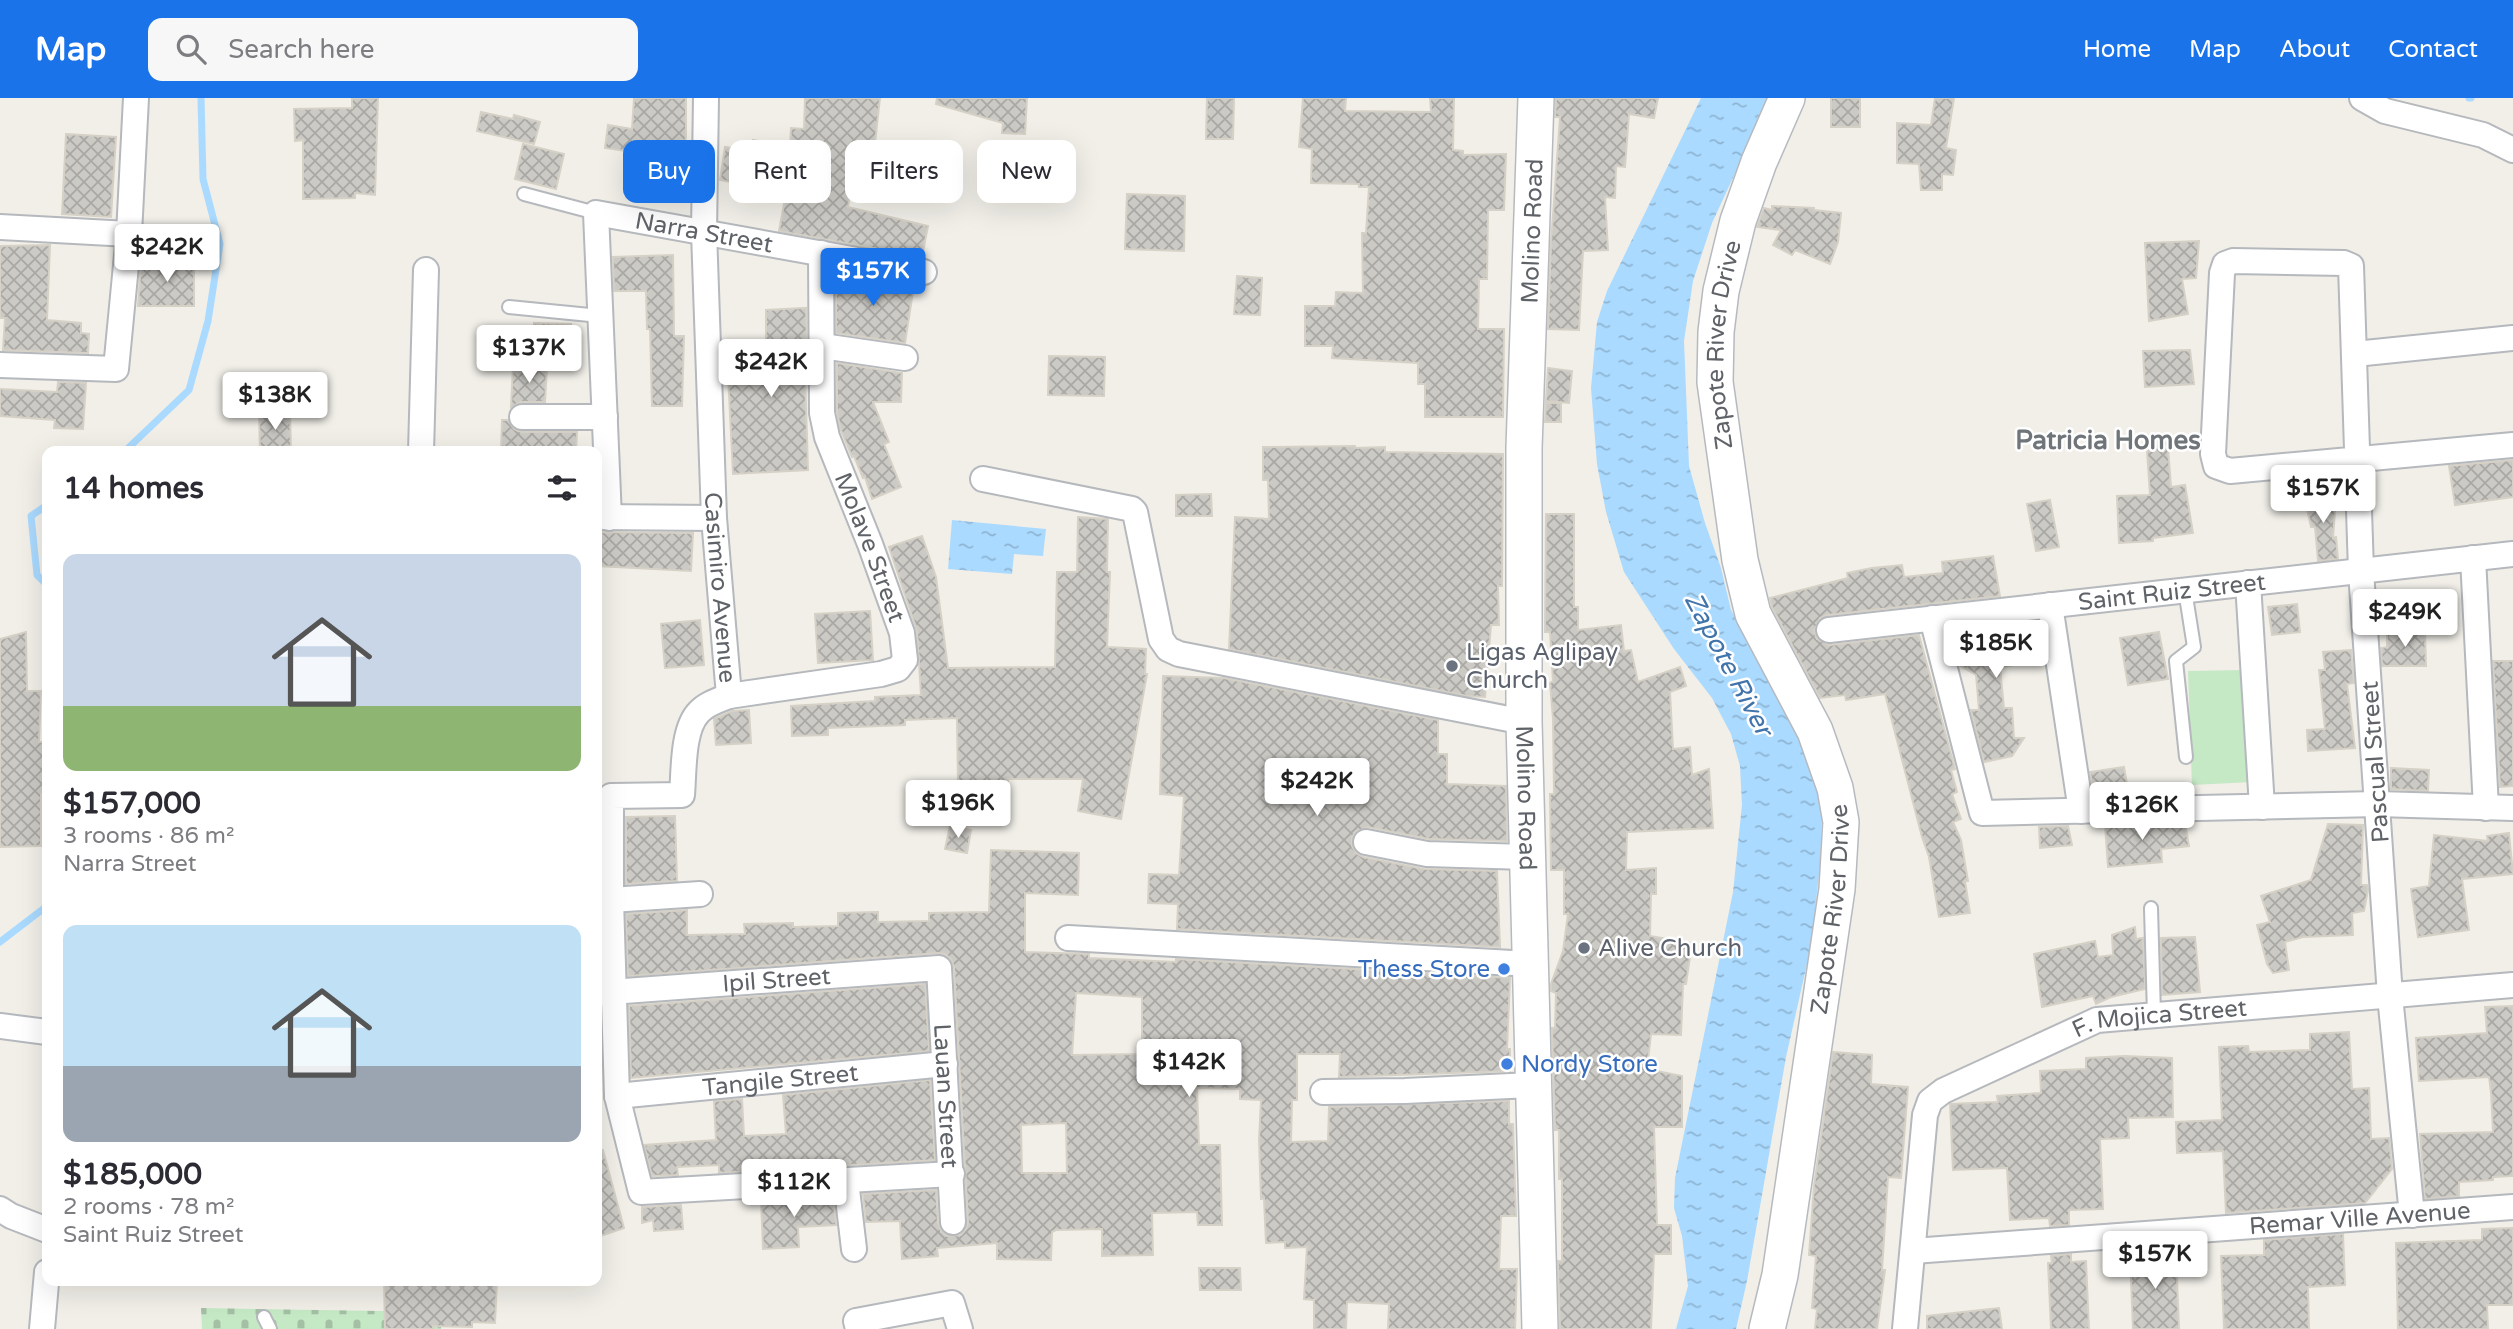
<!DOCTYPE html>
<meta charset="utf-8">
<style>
:root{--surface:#fff;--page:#f7f7f7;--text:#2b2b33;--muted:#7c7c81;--accent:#1a73e8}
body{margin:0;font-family:"Varela Round",sans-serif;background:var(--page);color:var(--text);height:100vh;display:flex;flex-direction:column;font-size:26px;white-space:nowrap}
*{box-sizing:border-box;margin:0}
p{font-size:23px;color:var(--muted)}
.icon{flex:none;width:38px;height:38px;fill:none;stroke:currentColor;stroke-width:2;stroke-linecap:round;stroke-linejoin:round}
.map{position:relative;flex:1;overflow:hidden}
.panel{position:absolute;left:42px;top:348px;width:560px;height:840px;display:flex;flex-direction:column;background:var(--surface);border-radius:14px;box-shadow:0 7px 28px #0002}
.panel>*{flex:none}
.guide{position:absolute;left:623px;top:42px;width:665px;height:63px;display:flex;gap:14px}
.price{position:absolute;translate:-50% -60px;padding:0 16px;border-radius:7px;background:#fff;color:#222;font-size:23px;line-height:46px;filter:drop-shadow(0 2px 4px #0008)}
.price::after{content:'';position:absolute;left:50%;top:42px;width:21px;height:16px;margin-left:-10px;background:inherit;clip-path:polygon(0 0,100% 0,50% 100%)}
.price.current{background:var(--accent);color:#fff}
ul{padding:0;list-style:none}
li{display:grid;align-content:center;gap:14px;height:371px;padding:0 21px}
li span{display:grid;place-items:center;height:217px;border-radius:14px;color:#555}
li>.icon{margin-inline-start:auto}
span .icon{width:126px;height:126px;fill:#fffc;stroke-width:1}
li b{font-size:30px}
h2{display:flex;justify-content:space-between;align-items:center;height:84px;padding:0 21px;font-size:30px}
.chip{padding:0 24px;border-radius:14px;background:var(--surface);box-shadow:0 7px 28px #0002;font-size:24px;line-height:63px}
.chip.current{background:var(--accent);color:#fff}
header{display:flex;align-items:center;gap:42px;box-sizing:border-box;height:98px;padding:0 35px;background:var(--accent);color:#fff}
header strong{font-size:33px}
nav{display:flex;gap:38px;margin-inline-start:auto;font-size:24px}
.search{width:490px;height:63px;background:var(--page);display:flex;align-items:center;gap:18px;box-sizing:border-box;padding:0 24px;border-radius:14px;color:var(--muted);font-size:26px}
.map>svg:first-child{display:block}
.green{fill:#c5e8c5}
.cemetery{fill:url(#cemetery-stones)}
.water{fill:url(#water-ripples)}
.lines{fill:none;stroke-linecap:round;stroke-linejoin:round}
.stream{stroke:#aadaff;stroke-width:7}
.building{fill:url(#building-cross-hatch);stroke:#d6d1c6;stroke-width:2;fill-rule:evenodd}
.lane-casing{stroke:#b5b8bc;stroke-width:16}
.street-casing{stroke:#b5b8bc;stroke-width:28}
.secondary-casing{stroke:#b6babf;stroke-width:38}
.lane{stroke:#fff;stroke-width:12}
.street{stroke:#fff;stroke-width:24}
.secondary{stroke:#fff;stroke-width:35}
.worship-dot{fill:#6b7280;stroke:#fff;stroke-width:2.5}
.shop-dot{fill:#3f7fe0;stroke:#fff;stroke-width:2.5}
.labels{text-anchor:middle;stroke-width:5;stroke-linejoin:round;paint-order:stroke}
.street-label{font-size:24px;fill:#5f6368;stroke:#fff}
.worship-label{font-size:24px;fill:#5b616d;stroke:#fff;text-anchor:start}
.shop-label{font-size:24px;fill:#366cbe;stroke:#fff;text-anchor:end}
.neighbourhood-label{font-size:26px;font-weight:bold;fill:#70757a;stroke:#fff}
.water-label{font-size:26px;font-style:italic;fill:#4174aa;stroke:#fff}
</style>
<header>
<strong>Map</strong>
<div class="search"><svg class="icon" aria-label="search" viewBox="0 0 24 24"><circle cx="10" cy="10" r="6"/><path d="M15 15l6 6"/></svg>Search here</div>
<nav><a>Home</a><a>Map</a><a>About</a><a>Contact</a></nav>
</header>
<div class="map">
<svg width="2513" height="1231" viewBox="0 0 2513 1231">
<defs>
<pattern id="cemetery-stones" width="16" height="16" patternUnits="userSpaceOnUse" patternTransform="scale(1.75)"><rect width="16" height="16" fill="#c5e8c5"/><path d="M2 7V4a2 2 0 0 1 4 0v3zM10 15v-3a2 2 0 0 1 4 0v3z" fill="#a3c0a4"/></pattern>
<pattern id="water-ripples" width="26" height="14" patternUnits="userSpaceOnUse" patternTransform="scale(1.75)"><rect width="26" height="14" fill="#aadaff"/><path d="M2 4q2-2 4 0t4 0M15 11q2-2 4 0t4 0" fill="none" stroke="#8eb4d2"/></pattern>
<pattern id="building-cross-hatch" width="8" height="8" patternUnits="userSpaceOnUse" patternTransform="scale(1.75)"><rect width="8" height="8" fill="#cccac5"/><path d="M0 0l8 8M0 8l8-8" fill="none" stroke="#a9a8a4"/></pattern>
</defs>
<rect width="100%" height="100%" fill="#f1efe8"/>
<!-- green -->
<path class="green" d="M2246 572 2252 684 2192 687 2188 573Z"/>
<!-- cemetery -->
<path class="cemetery" d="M201 1210 442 1214 441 1231H202Z"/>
<!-- water -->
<g class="water">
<path d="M1701 0H1770L1712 125 1693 183 1684 243 1689 368 1705 425 1721 470 1731 512 1754 554 1775 584 1817 682 1822 718 1820 768 1811 848 1786 959 1747 1183 1736 1231H1676L1688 1188 1682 1138 1674 1110 1675 1080 1733 794 1742 707 1740 668 1731 636 1712 600 1674 551 1624 474 1606 414 1597 366 1591 290 1597 224 1607 193Z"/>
<path d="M952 422 1046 431 1043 458 1014 456 1012 476 948 471Z"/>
</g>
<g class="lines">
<!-- stream -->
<g class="stream">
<path d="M2469 0H2471"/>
<path d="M124 354 189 292 208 223 220 146 203 81 201 0"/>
<path d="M47 407 31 418 37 477 47 487"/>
<path d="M0 844 47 808"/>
</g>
</g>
<!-- building -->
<g class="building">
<path d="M352 0H378L375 97 355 95V100L303 101V42L295 43 294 11 352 10Z"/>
<path d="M634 0H686V39L682 61 605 50 608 27 632 31Z"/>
<path d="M805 0H880L873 63 855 61 848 109 928 128 922 159 779 133 786 95 720 82 725 49 750 53 753 42 790 49 791 30 804 31Z"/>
<path d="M937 0H1027L1025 36 1002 35 1003 25 936 6Z"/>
<path d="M1207 0H1234L1233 41H1206Z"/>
<path d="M1303 0H1346L1345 13 1431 14 1430 0H1454L1453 52 1463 53V57L1506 56 1504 112H1488L1487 181H1479L1478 231H1504L1503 319H1425V286H1418V265L1332 260 1333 248H1305V208H1335L1336 194 1363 195 1362 135H1366L1369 89H1359V86L1311 85 1312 51 1299 49Z"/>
<path d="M1556 0H1658L1654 20 1629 16 1625 69 1616 68 1615 100 1605 99 1608 152 1583 153 1579 232 1548 231 1551 145 1560 19H1555Z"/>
<rect x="1831" y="0" width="29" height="29"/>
<path d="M1935 0H1954L1946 50 1956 52 1953 77 1942 76V92H1921L1919 66 1897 65V25L1931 27Z"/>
<path d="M481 14 513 21 514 17 540 24 534 46 477 33Z"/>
<path d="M66 36 116 39 111 119 62 116Z"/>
<path d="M523 46 564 56 556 91 515 81Z"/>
<path d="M1127 96 1185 98 1184 153 1125 151Z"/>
<path d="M1772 108 1814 110V112L1841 115 1838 144 1830 166 1795 152 1792 157 1773 147 1781 132 1757 129 1764 110 1772 112Z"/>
<path d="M2199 143 2196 180 2182 181 2188 216 2149 223 2145 145Z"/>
<path d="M50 147 47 222 81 225V235L89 236 88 255 3 252 5 220H0V148Z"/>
<path d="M673 157 674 238H684L682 308H652L650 231H647L646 193H614L613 159Z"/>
<path d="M141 164 194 165V208H138Z"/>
<path d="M840 174 914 187 905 245 836 235V190Z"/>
<path d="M1237 178 1262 180 1260 217 1234 216Z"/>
<path d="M803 210H806L807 247 804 241 808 372 733 376 727 256 766 254V212Z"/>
<path d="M534 225 571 226 570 267 532 265Z"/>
<path d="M2190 252 2194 286 2145 289 2143 253Z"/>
<path d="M1049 258 1105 259 1104 298 1048 297Z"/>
<path d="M837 265 902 275 901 304H873L889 344 884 346 901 389 872 401 865 379 863 380 854 358 852 359 840 330 837 313Z"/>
<path d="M513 268 547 270 545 304H521L511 309Z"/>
<path d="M1548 270 1572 273 1569 305 1546 303Z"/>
<path d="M58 284 86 285 83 331 54 330 55 322 0 318V291L57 294Z"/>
<path d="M1546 305H1561V324H1545Z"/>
<path d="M290 313 291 354H260L259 314Z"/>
<path d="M502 322H508L514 331 521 334H577L576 354H501Z"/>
<path d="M2167 336 2171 389 2185 387 2193 435 2153 440V443L2119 445 2117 398 2150 397 2146 337Z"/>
<path d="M1355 348V350L1385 349V354L1503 356 1502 488H1498L1499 527H1491L1485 599 1467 598 1229 551 1235 419 1269 421 1268 382H1263V349Z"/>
<path d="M2513 362V399L2455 407 2449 368Z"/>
<path d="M1211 396 1212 418H1176V397Z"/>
<path d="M2304 397 2336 399 2333 440 2336 439 2338 461 2318 463 2315 429H2311Z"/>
<path d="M2050 402 2059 449 2036 453 2027 406Z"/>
<path d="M1546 416H1574V509H1578V532L1621 527 1624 553 1631 552 1638 584 1680 569 1686 588 1670 594 1673 651 1690 649 1692 677 1709 671 1713 730 1627 734 1626 772 1656 770V796H1651L1650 838 1692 845 1686 886H1683L1681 937 1651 936 1647 971 1682 978V1029H1654L1657 1127H1671V1156H1654L1651 1231H1560L1558 1163H1562V1081H1559V1032H1555L1552 930H1555L1556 895 1551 893V886L1563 853 1568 816H1564V772H1551L1550 696H1554L1553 621 1550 585 1553 583 1550 534H1545Z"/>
<path d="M1078 419 1108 421 1107 474H1110L1107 549 1146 551 1145 576H1147L1121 721 1078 713 1083 681H1008V687H958L957 620 905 622V627L828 630V637L792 638 791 608 875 603V599L921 597 917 533 889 449 922 438 936 479 948 570 1055 569 1057 474H1077Z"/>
<path d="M597 434 693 435 691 473 597 468Z"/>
<path d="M1993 458 2000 498 1827 517 1820 520 1814 533 1817 541 1830 547 1919 537 1955 671 1951 672 1957 694 1952 696 1961 721 1953 724 1961 742 1968 783H1965L1970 815 1939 819 1929 759 1922 739 1885 596 1846 602 1845 597 1820 600 1772 509 1770 500 1848 480 1847 475 1872 470 1902 467 1904 479 1943 475 1942 464Z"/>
<path d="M2297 506 2300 534 2272 537 2268 509Z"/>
<path d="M870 513 873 562 818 565 815 516Z"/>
<path d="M700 522 704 567 665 570 661 526Z"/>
<path d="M2036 524 2042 553 2040 556 2028 565 2000 569 2004 610H2012L2014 640H2024L2012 658 1984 664 1971 612H1979L1976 577 1959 567 1954 540 1959 532Z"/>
<path d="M2425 532 2426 568H2382L2381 550 2387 549V533Z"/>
<path d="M26 534 27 593H41L39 644H47V696H41V748L0 749V541Z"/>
<path d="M2159 534 2168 581 2128 587 2120 540Z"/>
<path d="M2351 552 2354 585 2347 586 2355 650 2308 653 2307 632 2325 631 2319 572H2325L2323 554Z"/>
<path d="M2493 563H2513V688L2500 689Z"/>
<path d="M1163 578 1224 580 1438 622V656H1447V686L1506 688 1507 743 1429 741 1368 729 1355 734 1352 740V748L1356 755 1363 759 1424 771 1497 773 1500 849 1177 831 1178 806 1148 805 1149 776 1179 777 1184 698 1160 696Z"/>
<path d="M749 612 751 645 716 647 714 621 732 613Z"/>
<path d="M2124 669 2129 697H2094L2090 674Z"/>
<path d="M2391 670 2429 672 2428 693 2391 691Z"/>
<path d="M675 718 677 783 626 786V719Z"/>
<path d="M2185 725 2189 748 2161 751 2162 764 2108 769 2105 727Z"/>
<path d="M2328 726 2363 727 2361 787H2367L2368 792 2364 813 2352 815 2353 837 2303 839 2285 844 2289 872 2273 875 2267 866 2257 827 2270 824 2261 798 2311 782Z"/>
<path d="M950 728 971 732 967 755 945 751Z"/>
<path d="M2068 728 2072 747 2040 750 2039 729Z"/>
<path d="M2509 735 2513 776 2462 781 2469 832 2418 839 2411 791 2429 788 2434 737 2488 743 2487 738Z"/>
<path d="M991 752 1079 755 1078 797 1025 795V854L1089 856V860L1176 864V861L1510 880 1507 951H1510V973L1339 979 1340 956H1297V1002H1292L1291 1044 1328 1043 1329 1009 1509 1003V1026H1513L1516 1118H1501L1499 1171H1517L1515 1231H1388L1389 1206 1347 1204 1346 1231H1314V1202L1304 1201 1307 1149 1285 1150V1144L1266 1145 1264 1101H1261L1259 1042 1261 1002 1240 1001V991L1197 990 1199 1047H1220L1222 1127H1198L1197 1114 1152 1115 1153 1157 1102 1158V1131L1056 1132 1052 1134 1051 1162 997 1161V1145L937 1150 938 1158 902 1161 900 1123 866 1124 863 1096 936 1092 938 1125 941 1133 947 1138 961 1137 966 1131 968 1124 954 869 951 861 945 856 938 855 628 878 626 816 687 812V837L745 836 744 826 793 825V829L838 828V815L878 814V824L929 823V815L989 814ZM1076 895 1142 899V956L1072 957ZM1066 1025 1067 1075H1022L1021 1027Z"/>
<path d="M2135 829 2136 841 2143 840 2145 891 2111 899 2096 906 2093 898 2042 909 2034 856 2095 843 2098 859 2113 857 2112 837Z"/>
<path d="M2195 839 2200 894 2162 897 2161 840Z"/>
<path d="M925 886 929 953 631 980 629 908Z"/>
<path d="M2513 908V1078L2493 1079V1082L2459 1084V1098L2425 1101 2420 1036 2493 1034 2491 995 2489 979 2419 983 2416 940 2487 935 2485 909Z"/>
<path d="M2349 934 2352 991 2369 990 2371 1041 2389 1040 2392 1071 2365 1105 2226 1115 2223 1053 2177 1055 2176 1024 2222 1022 2219 949 2248 948 2249 954 2310 952V936Z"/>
<path d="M1833 954 1872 957 1871 986 1908 989 1901 1080 1888 1079 1882 1172H1885L1877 1231H1815L1817 1211 1812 1210 1816 1158 1809 1157 1814 1088Z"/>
<path d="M2125 958 2172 960 2173 1019 2128 1020 2129 1040 2100 1041 2103 1111 2069 1112V1127L2050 1128 2049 1120 2010 1122 2007 1070 1953 1072 1950 1006 1998 1004 1997 998 2041 995 2040 973 2086 971V960Z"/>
<path d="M930 982 935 1062 719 1075V1067L677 1069 678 1077 652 1078 644 1047 716 1042 714 1003 742 1001 744 1038 786 1036 783 997Z"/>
<path d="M597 1052H603L624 1130 597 1139Z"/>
<path d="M833 1098 836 1127 798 1129 799 1149 763 1151 761 1102Z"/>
<path d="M681 1107 683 1131 654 1133 653 1122 642 1125V1109Z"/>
<path d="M2513 1130V1207H2487L2488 1231H2398L2396 1145 2482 1142V1131Z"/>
<path d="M2343 1136 2345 1187 2308 1189 2309 1231H2224L2221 1158 2264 1157V1142Z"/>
<path d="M2176 1155 2179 1231H2133L2130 1157Z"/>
<path d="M2071 1156V1164L2086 1163 2089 1231H2051L2048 1165H2052L2051 1158Z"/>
<path d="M1199 1170H1240L1241 1192H1200Z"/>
<path d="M384 1183H497L495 1225 472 1224V1229L433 1228V1231H385Z"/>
<path d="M1999 1210 2002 1231H1927V1218Z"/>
</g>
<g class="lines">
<defs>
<g id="lane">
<path d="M524 96 596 115"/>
<path d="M509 209 600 218"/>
<path d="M2185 492 2194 549 2176 563 2186 659"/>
<path d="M2151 810 2154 917"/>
<path d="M264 1219 270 1231"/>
</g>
<g id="street">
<path id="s1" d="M706 0 704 134 714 420 729 598"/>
<path d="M2362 0 2385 13 2483 37 2513 52"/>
<path d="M0 129 129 136"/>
<path id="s2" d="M821 155 822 315 827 339 870 446 902 535 905 562 898 571 881 576 729 598C719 602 706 606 699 614 682 631 684 674 682 697L611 698V802L617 998 641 1094 952 1076"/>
<path d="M822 248 905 260"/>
<path d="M2355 256 2513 240"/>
<path d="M0 267 116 271 129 136 136 0"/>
<path d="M522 319H605"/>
<path d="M421 354 426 172"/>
<path d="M983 381 1132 411 1135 414 1161 541 1168 551 1179 556 1524 624"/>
<path d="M597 419 714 420"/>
<path id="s3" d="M609 420 596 115 924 174"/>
<path d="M2473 460 2486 710"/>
<path d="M2248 485 2262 709"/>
<path d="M2050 507 2081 713"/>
<path d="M1932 520 1982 715 2378 706 2513 710"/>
<path id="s4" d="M1829 532 2513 456"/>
<path d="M1366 744 1427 756 1528 759"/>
<path d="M611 802 700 796"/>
<path d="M1068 840 1531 866"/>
<path id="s5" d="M597 895 939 870 953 1124"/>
<path d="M0 928 47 934"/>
<path d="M1323 994 1405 993 1533 987"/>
<path id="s6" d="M617 998 945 966"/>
<path d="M846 1083 854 1151"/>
<path d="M0 1111 11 1118 47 1132"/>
<path d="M2412 1117 2390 898 2361 473 2351 168 2344 165 2233 163 2225 166 2222 175 2213 356 2216 368 2230 373 2513 347"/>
<path id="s7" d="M1913 1153 2513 1109"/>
<path d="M42 1231 47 1174"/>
<path d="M858 1231 856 1223 952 1205 960 1231"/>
<path id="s8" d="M1905 1231 1925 1017 1930 1003 1943 993 2097 922 2513 887"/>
</g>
<g id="secondary">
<path id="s9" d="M1536 0 1524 350V624L1540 1231"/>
<path id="s10" d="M1767 1231 1780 1177 1837 791 1841 724 1835 690 1815 633 1753 516 1740 462 1715 284 1716 234 1721 193 1738 123 1759 64 1787 0"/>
</g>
</defs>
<!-- lane casing -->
<use href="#lane" class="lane-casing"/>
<!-- street casing -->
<use href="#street" class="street-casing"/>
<!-- secondary casing -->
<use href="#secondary" class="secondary-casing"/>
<!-- lane -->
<use href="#lane" class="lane"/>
<!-- street -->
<use href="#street" class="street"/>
<!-- secondary -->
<use href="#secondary" class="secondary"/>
</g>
<!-- markers -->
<g class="worship-dot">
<circle cx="1452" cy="568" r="7"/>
<circle cx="1584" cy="850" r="7"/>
</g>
<g class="shop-dot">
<circle cx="1504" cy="871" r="7"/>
<circle cx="1507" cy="966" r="7"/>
</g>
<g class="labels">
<!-- street labels -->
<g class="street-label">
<text transform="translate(1532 133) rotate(-88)" y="8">Molino Road</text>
<text dy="8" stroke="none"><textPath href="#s3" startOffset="415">Narra Street</textPath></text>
<text dy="8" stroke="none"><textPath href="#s10" startOffset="1013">Zapote River Drive</textPath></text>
<text dy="8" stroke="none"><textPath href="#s2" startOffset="303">Molave Street</textPath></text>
<text dy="8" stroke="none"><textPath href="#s1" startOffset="490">Casimiro Avenue</textPath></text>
<text dy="8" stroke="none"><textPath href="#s4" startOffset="345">Saint Ruiz Street</textPath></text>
<text transform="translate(2375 664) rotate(-94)" y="8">Pascual Street</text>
<text dy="8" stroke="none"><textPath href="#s9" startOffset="700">Molino Road</textPath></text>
<text dy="8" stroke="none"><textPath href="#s10" startOffset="425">Zapote River Drive</textPath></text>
<text dy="8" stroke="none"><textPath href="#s5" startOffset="180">Ipil Street</textPath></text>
<text dy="8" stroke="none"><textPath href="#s8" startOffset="478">F. Mojica Street</textPath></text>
<text dy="8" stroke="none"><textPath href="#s6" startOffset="164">Tangile Street</textPath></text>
<text dy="8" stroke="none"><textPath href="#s5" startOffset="471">Lauan Street</textPath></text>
<text dy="8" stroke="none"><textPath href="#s7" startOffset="448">Remar Ville Avenue</textPath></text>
</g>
<!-- worship labels -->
<g class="worship-label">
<text x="1466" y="562">Ligas Aglipay<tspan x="1466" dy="28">Church</tspan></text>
<text x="1598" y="858">Alive Church</text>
</g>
<!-- shop labels -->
<g class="shop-label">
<text x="1490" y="879">Thess Store</text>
<text x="1521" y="974" text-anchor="start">Nordy Store</text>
</g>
<!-- neighbourhood labels -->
<g class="neighbourhood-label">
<text x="2108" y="351">Patricia Homes</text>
</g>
<!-- water labels -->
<g class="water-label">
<text transform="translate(1729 566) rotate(62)" y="9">Zapote River</text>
</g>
</g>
</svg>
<b class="price" style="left:167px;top:186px">$242K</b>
<b class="price current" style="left:873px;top:210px">$157K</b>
<b class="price" style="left:529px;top:287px">$137K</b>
<b class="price" style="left:771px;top:301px">$242K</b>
<b class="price" style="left:275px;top:334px">$138K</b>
<b class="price" style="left:2323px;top:427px">$157K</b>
<b class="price" style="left:2405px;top:551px">$249K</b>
<b class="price" style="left:1996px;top:582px">$185K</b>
<b class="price" style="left:1317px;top:720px">$242K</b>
<b class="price" style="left:958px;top:742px">$196K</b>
<b class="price" style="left:2142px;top:744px">$126K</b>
<b class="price" style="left:1189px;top:1001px">$142K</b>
<b class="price" style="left:794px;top:1121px">$112K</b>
<b class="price" style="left:2155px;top:1193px">$157K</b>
<div class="guide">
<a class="chip current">Buy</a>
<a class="chip">Rent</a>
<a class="chip">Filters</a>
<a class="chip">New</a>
</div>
<section class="panel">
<h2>14 homes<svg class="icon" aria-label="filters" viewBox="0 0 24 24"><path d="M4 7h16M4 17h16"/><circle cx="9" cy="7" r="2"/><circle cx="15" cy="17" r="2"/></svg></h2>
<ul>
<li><span style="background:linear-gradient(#c9d6e8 70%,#8fb573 0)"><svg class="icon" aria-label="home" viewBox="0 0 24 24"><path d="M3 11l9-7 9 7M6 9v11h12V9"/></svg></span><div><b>$157,000</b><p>3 rooms · 86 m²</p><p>Narra Street</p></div></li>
<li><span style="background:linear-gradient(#bfe0f5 65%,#9aa5b1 0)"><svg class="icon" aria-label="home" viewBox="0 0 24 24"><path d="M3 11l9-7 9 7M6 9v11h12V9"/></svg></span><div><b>$185,000</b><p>2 rooms · 78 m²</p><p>Saint Ruiz Street</p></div></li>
</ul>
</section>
</div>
